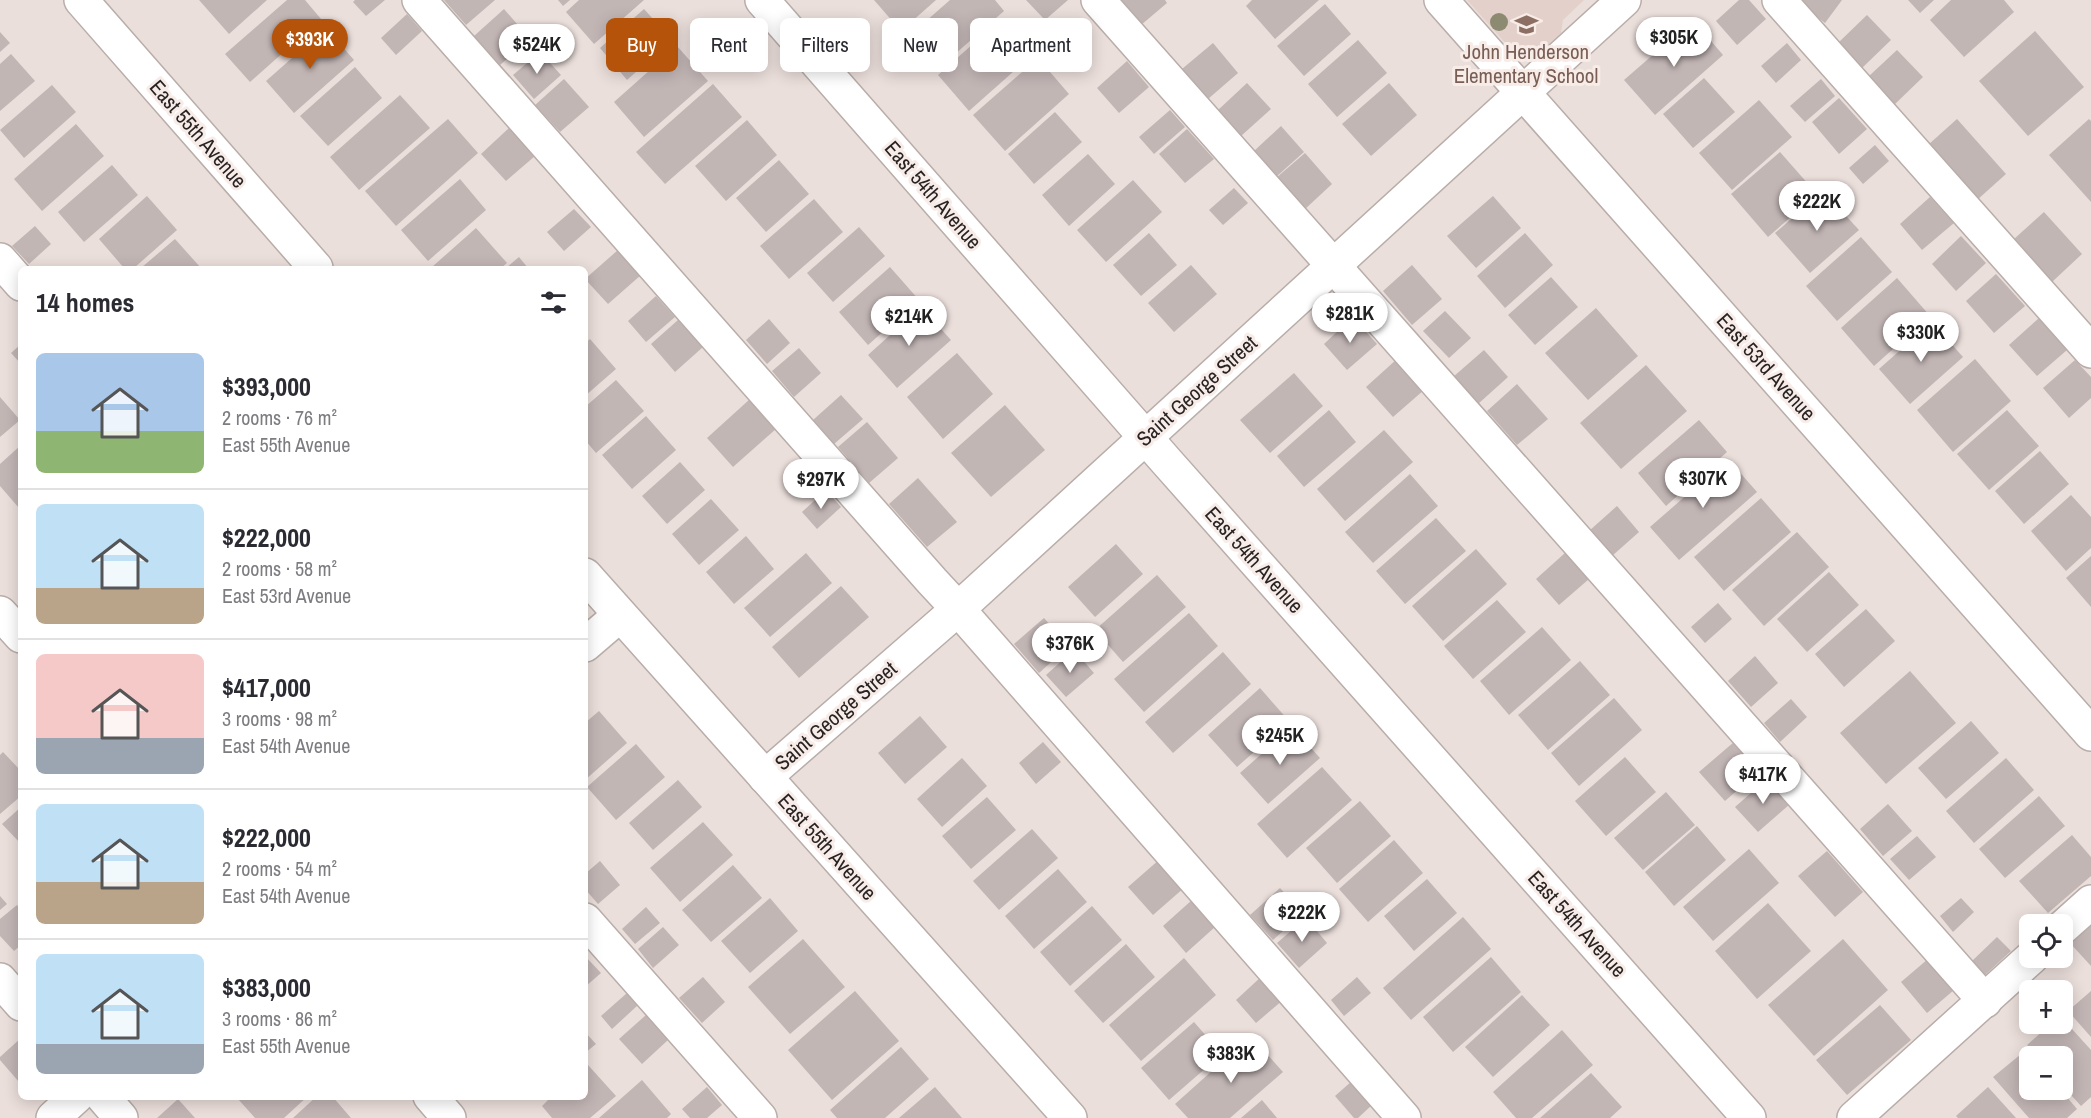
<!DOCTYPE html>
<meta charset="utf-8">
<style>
:root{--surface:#fff;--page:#f2f2f3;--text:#2b2b33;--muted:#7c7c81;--line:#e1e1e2;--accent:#b45309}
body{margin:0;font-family:"Archivo Narrow",sans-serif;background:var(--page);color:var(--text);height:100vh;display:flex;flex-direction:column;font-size:22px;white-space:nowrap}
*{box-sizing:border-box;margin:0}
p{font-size:20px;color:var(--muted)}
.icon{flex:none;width:33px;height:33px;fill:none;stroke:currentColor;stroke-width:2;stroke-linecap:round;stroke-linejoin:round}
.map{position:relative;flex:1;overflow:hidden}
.panel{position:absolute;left:18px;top:266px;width:570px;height:834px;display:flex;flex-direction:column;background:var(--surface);border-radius:9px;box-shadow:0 3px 15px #0003}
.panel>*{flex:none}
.top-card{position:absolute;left:606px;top:18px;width:570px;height:54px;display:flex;gap:12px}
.fabs{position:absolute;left:2019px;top:914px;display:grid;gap:12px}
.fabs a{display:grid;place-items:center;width:54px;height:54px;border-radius:9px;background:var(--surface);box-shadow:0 3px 15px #0003;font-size:30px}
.price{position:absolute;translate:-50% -51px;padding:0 14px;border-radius:21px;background:#fff;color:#222;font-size:20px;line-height:39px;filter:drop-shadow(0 2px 3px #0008)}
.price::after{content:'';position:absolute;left:50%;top:36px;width:18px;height:14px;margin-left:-9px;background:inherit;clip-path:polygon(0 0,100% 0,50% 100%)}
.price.selected{background:var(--accent);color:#fff}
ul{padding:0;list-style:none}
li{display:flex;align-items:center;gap:18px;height:150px;padding:0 18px}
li+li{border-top:2px solid var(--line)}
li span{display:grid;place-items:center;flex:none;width:168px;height:120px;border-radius:9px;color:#555}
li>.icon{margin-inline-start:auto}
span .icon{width:72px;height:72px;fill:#fffc;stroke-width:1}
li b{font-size:26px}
h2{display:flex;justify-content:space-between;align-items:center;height:72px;padding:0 18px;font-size:26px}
.tag{padding:0 21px;border-radius:9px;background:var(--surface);box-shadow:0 3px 15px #0003;font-size:21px;line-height:54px}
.tag.selected{background:var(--accent);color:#fff}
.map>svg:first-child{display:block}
.built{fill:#e3d0ca}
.building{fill:#c2b6b5}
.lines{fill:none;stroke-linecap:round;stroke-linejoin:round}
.minor-casing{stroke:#b8ada9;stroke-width:36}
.minor{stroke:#fff;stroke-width:33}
.tree{fill:#8c8a71}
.labels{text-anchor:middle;stroke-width:6;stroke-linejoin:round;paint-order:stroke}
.education-label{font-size:21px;fill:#785e54;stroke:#f8ece8}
.street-label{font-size:21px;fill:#282423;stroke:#f8ece8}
</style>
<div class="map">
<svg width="2091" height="1118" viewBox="0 0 2091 1118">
<rect width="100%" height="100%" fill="#ebdfdb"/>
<!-- built -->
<path class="built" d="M1467 0H1584L1563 20 1561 33 1544 49 1533 55 1523 54 1507 45Z"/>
<!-- building -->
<g class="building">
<path d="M199 0H267L229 34Z"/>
<path d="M287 0H305L321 19 250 82 225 54Z"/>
<path d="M355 0H385L366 16 353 2Z"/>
<path d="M444 0H495L466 25Z"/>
<path d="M558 0H570L563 6Z"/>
<path d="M579 0H644L594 44 566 12Z"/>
<path d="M874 0H936L901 31Z"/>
<path d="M950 0H995L1004 11 938 69 909 36Z"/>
<path d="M1026 0H1068L1045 20Z"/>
<path d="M1119 0H1165L1167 3 1141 25Z"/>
<path d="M1252 0H1319L1275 39 1246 6Z"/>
<path d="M1739 0H1749L1766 19 1737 45 1716 21Z"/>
<path d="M1797 0H1842L1825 23 1796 1Z"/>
<path d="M1908 0H1934L1920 13Z"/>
<path d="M1951 0H2004L2014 12 1964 57 1930 20Z"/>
<path d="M1325 4 1351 34 1304 76 1277 46Z"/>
<path d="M504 9 530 39 500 65 474 36Z"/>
<path d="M644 9 672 40 627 80 600 48Z"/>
<path d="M407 14 422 31 396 55 381 38Z"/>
<path d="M1867 15 1891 40 1862 68 1838 43Z"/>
<path d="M1001 19 1032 55 969 111 938 75Z"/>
<path d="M1693 20 1723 55 1655 115 1624 80Z"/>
<path d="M326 28 354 60 294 113 266 81Z"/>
<path d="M2035 31 2084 87 2028 136 1979 81Z"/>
<path d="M0 32 10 43 0 52Z"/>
<path d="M1358 40 1387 73 1337 117 1308 84Z"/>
<path d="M1213 43 1238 73 1208 99 1182 69Z"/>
<path d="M1787 43 1801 60 1776 83 1761 66Z"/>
<path d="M677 46 708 81 644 137 614 102Z"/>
<path d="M1897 50 1923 77 1895 104 1868 77Z"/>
<path d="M540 52 561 75 534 99 513 75Z"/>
<path d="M11 54 35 81 0 111V64Z"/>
<path d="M1038 58 1069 94 1005 151 973 115Z"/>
<path d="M1127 61 1149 87 1119 113 1097 88Z"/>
<path d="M355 67 382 98 328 146 300 116Z"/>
<path d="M1704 78 1735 112 1693 148 1663 114Z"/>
<path d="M564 79 589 107 560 132 535 105Z"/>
<path d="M1821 79 1835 96 1805 122 1790 106Z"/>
<path d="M1247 83 1271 109 1241 136 1217 111Z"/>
<path d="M1389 83 1417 115 1371 156 1342 124Z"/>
<path d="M713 84 742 117 665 184 636 152Z"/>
<path d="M52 85 76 112 24 158 0 130Z"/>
<path d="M400 95 430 128 359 190 330 157Z"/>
<path d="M1839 98 1867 129 1839 154 1812 122Z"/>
<path d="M1759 100 1792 137 1732 190 1699 153Z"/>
<path d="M1170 110 1185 127 1154 154 1139 137Z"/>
<path d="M1055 112 1082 142 1034 184 1008 154Z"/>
<path d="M448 119 478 153 396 226 365 191Z"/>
<path d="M1957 119 2006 174 1977 200 1928 145Z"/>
<path d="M2089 119 2091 121V202L2049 155Z"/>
<path d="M747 120 777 155 726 201 695 166Z"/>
<path d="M76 124 104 156 42 211 14 179Z"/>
<path d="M1281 126 1304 152 1276 177 1254 151Z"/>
<path d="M510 127 535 156 506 181 481 154Z"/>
<path d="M1187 129 1214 159 1185 183 1159 154Z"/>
<path d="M1875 145 1889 161 1863 184 1849 168Z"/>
<path d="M1780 152 1817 194 1768 237 1731 194Z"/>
<path d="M1305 153 1332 184 1304 210 1276 178Z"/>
<path d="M1088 154 1115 184 1069 226 1042 195Z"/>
<path d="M779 160 809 194 766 232 736 198Z"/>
<path d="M112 165 138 195 84 242 58 212Z"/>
<path d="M460 179 486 210 428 261 401 230Z"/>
<path d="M1133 180 1162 212 1106 262 1077 230Z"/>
<path d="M1234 188 1248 203 1223 225 1209 210Z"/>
<path d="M1823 191 1859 230 1810 273 1775 233Z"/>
<path d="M147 196 177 230 134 268H124L99 239Z"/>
<path d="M1493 196 1521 228 1476 268 1447 236Z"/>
<path d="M1930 197 1954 223 1922 250 1900 224Z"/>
<path d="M814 199 843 232 789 279 760 246Z"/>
<path d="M574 209 591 227 564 251 547 232Z"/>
<path d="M2044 212 2082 254 2052 282 2014 239Z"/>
<path d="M35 226 51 244 29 264 12 246Z"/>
<path d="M859 227 885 256 833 302 807 273Z"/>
<path d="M476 228 507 263 501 268H434L432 267Z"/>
<path d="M1149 233 1177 265 1141 296 1113 265Z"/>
<path d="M1525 233 1553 265 1505 308 1477 276Z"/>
<path d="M1961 236 1986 263 1956 291 1932 264Z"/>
<path d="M1861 237 1892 272 1837 321 1806 286Z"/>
<path d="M175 239 201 268H141Z"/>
<path d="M618 250 641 275 608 304 585 279Z"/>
<path d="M519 257 528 268H506Z"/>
<path d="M1191 265 1217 294 1174 332 1148 303Z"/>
<path d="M1412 265 1442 299 1412 325 1383 291Z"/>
<path d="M890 267 919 300 868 345 839 312Z"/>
<path d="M1996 274 2025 306 1994 333 1966 301Z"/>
<path d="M1551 277 1578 307 1535 345 1508 315Z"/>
<path d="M1897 278 1930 316 1874 366 1841 328Z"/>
<path d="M656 296 675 317 646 342 628 321Z"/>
<path d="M921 307 951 340 897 388 868 355Z"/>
<path d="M1596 308 1638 356 1588 400 1545 353Z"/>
<path d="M1445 311 1471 338 1449 358 1423 331Z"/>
<path d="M1353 317 1377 344 1347 370 1324 344Z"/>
<path d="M2039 318 2067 350 2037 376 2009 345Z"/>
<path d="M769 319 790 343 767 364 746 340Z"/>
<path d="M678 320 703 347 675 372 651 344Z"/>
<path d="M1932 322 1963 357 1910 404 1879 369Z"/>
<path d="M590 339 616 369 585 396V343Z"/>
<path d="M21 344V364L11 353Z"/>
<path d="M799 348 821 373 794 397 772 371Z"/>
<path d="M1484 350 1508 377 1478 404 1453 377Z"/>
<path d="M957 353 993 394 943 439 907 397Z"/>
<path d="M1397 359 1424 390 1393 417 1366 387Z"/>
<path d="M1975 359 2011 401 1953 452 1917 410Z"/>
<path d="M2075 360 2091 377V398L2069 418 2043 388Z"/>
<path d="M1646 365 1687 411 1621 469 1580 423Z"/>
<path d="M1294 373 1323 406 1270 453 1240 420Z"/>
<path d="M616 380 644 411 596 453 585 440V407Z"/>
<path d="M1517 384 1548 419 1517 445 1487 411Z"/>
<path d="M841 395 863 419 834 444 813 420Z"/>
<path d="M0 397 20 420 0 437Z"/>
<path d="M750 399 776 429 733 467 707 438Z"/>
<path d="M1005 405 1045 450 991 497 951 453Z"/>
<path d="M1329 410 1356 442 1304 487 1277 456Z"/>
<path d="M2007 410 2039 446 1989 490 1957 454Z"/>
<path d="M646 416 676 450 632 489 602 455Z"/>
<path d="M1699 420 1727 452 1666 506 1638 473Z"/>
<path d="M867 422 898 458 869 483 838 447Z"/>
<path d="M1384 430 1413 462 1345 521 1317 489Z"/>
<path d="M21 445V507L19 508 0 486V464Z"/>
<path d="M2040 451 2069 484 2024 524 1995 491Z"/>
<path d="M1728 459 1757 492 1679 560 1650 527Z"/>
<path d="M680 462 705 490 667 524 642 496Z"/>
<path d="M1410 474 1438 506 1373 563 1345 532Z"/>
<path d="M918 478 957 522 927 547 889 504Z"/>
<path d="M826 490 841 507 817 529 802 512Z"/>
<path d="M2071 495 2091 517V548L2066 571 2031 531Z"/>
<path d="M1761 498 1791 532 1724 591 1694 557Z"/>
<path d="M711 499 739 530 699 565 672 534Z"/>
<path d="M1617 506 1639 532 1612 556 1589 531Z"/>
<path d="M1436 518 1466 551 1405 604 1376 571Z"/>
<path d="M1797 532 1829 567 1764 626 1732 590Z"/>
<path d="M746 536 774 569 734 604 706 572Z"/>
<path d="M1116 544 1143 574 1095 617 1068 587Z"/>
<path d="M1476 549 1507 584 1443 641 1412 606Z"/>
<path d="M806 553 832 583 770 637 744 608Z"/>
<path d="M1565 553 1589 579 1559 605 1536 579Z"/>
<path d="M2091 556V607L2066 578Z"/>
<path d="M1829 572 1859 605 1807 652 1777 619Z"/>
<path d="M1157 575 1186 607 1123 662 1095 630Z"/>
<path d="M841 586 869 617 799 678 772 647Z"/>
<path d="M1497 600 1526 632 1473 679 1444 646Z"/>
<path d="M1718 603 1732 619 1705 643 1691 627Z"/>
<path d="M1866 609 1895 641 1844 687 1815 654Z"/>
<path d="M1189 613 1218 646 1144 712 1114 679Z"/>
<path d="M1044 618 1069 646 1039 673 1014 644Z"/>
<path d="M1542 627 1571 660 1509 715 1480 681Z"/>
<path d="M1074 650 1094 673 1066 697 1046 675Z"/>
<path d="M1223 652 1251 684 1173 753 1145 722Z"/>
<path d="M1755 656 1778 683 1751 707 1728 681Z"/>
<path d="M1580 661 1610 695 1548 750 1518 715Z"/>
<path d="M1910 671 1956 723 1886 784 1840 733Z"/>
<path d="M1260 688 1289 721 1237 767 1208 735Z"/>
<path d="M1614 698 1642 730 1579 786 1551 753Z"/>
<path d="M1791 699 1807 717 1780 742 1764 723Z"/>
<path d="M599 711 627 743 585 780V723Z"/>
<path d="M920 716 947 747 905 784 878 753Z"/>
<path d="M1971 721 1999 753 1946 799 1918 768Z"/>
<path d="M1292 727 1320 758 1268 804 1240 773Z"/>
<path d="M1043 742 1061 762 1036 784 1019 763Z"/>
<path d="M1734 742 1759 771 1725 801 1699 772Z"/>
<path d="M636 744 665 777 616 820 587 787Z"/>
<path d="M3 752 21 771V796L0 814V755Z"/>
<path d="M1625 757 1656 792 1606 836 1575 801Z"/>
<path d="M962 758 987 786 942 827 917 799Z"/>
<path d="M2006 758 2034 790 1974 843 1946 811Z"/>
<path d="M1322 767 1352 800 1287 858 1257 824Z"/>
<path d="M1768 778 1790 804 1758 832 1735 807Z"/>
<path d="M678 780 702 807 653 850 629 823Z"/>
<path d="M1666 792 1695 825 1643 870 1614 838Z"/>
<path d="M2039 796 2065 826 2005 878 1979 849Z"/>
<path d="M987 797 1016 830 971 869 942 836Z"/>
<path d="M1360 801 1391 836 1337 883 1306 848Z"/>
<path d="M1888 804 1912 831 1883 856 1860 829Z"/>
<path d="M21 807V844L2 824Z"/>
<path d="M703 822 733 855 680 902 650 868Z"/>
<path d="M1697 826 1726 860 1674 906 1645 872Z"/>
<path d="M1032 829 1058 858 999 910 973 881Z"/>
<path d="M2072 835 2091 857V876L2048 913 2019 881Z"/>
<path d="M1917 836 1936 857 1909 880 1890 859Z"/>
<path d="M1394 840 1423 873 1368 922 1339 889Z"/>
<path d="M1749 849 1779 883 1713 941 1683 907Z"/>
<path d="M1827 851 1863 892 1835 917 1798 876Z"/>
<path d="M1160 859 1185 887 1153 915 1128 887Z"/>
<path d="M600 861 620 885 598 904 585 889V874Z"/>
<path d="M733 865 762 898 711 942 682 910Z"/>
<path d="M1058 869 1087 902 1034 949 1005 916Z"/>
<path d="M1427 879 1457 913 1414 951 1384 916Z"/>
<path d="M1280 888 1303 913 1273 940 1250 915Z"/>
<path d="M0 896 7 904 0 910Z"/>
<path d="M770 898 798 931 750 973 721 941Z"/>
<path d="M1961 898 1974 912 1953 932 1940 916Z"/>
<path d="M1192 900 1215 927 1186 953 1163 926Z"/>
<path d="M1768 903 1811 951 1757 999 1715 951Z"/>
<path d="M17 905 21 910V945L14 951 0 936V919Z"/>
<path d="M1092 906 1122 940 1070 986 1040 952Z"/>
<path d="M646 907 660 923 635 944 622 929Z"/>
<path d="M1463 917 1491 949 1411 1020 1383 988Z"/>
<path d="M1306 918 1327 943 1299 968 1277 943Z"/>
<path d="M2091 923V966L2069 942Z"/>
<path d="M663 927 679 945 653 968 638 949Z"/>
<path d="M1997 937 2011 951 1985 975 1972 961Z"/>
<path d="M803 939 845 987 790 1034 748 987Z"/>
<path d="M1843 939 1888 990 1814 1056 1768 1005Z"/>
<path d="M1126 944 1155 977 1103 1023 1074 991Z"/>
<path d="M585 956 601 973 585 987Z"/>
<path d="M1491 957 1521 992 1453 1052 1423 1017Z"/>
<path d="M1184 958 1216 995 1141 1061 1109 1025Z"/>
<path d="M1928 959 1954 990 1927 1013 1901 982Z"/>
<path d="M1262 976 1283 1000 1256 1023 1236 1000Z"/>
<path d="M703 977 725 1002 702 1023 679 998Z"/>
<path d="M1357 977 1371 993 1344 1016 1331 1000Z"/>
<path d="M855 991 899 1041 832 1100 788 1050Z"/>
<path d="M2091 991V1037L2068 1011Z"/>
<path d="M627 993 638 1005 612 1029 601 1016Z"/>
<path d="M1522 995 1550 1025 1493 1077 1465 1047Z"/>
<path d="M1880 1005 1911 1040 1847 1095 1816 1060Z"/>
<path d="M646 1015 668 1040 642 1064 619 1039Z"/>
<path d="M2062 1018 2091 1050V1097L2081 1106 2062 1085V1056H2037L2027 1045 2052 1023H2062Z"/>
<path d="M1194 1022 1222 1054 1169 1100 1141 1068Z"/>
<path d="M1562 1030 1593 1065 1532 1118H1516L1493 1092Z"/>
<path d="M585 1032 596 1044 585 1053Z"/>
<path d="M1251 1036 1283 1072 1230 1118H1188L1175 1104Z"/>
<path d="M21 1038V1081L19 1082 0 1060V1057Z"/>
<path d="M901 1047 929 1079 885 1118H837L830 1110Z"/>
<path d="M2026 1050 2031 1056 2030 1089H2060L2077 1109 2067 1118H2029L1993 1077Z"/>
<path d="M588 1065 616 1096 590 1118H552L542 1106 552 1096H585V1068Z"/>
<path d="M1591 1073 1622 1107 1610 1118H1540Z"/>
<path d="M642 1080 671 1114 667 1118H599Z"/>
<path d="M1352 1081 1373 1104 1358 1118H1354L1335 1096Z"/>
<path d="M707 1087 722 1105 707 1118H690L682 1109Z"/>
<path d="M935 1087 962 1118H899Z"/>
<path d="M1988 1087 2016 1118H1958L1956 1116Z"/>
<path d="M240 1096H308L284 1118H255L238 1099Z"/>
<path d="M317 1096H332L351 1118H293Z"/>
<path d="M178 1099 195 1118H157Z"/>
<path d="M1262 1100 1277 1118H1241Z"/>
</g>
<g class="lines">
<defs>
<g id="minor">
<path d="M81 0 316 268"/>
<path d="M419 0 932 581 958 609 1404 1118"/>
<path d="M762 0 1167 462 1749 1118"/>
<path d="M1098 0 1985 1001"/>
<path d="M1441 0 2091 734"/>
<path d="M1779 0 2091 351"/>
<path d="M0 260 21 284"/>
<path d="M585 575 1070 1118"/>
<path d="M0 613 21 636"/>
<path d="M585 645 620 615"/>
<path d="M765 777 958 609 1624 0"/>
<path d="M585 920 760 1118"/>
<path d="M2062 928 2091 902"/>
<path d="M0 980 21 1004"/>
<path d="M102 1096 121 1118"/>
<path d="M430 1096 449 1118"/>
<path d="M53 1118 77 1096"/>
<path d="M1854 1118 2032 957"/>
</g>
</defs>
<!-- minor casing -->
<use href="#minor" class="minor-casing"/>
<!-- minor -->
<use href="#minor" class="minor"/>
</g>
<!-- trees -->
<circle class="tree" cx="1499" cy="22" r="9"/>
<!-- icons -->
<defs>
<symbol id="school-bare" viewBox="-9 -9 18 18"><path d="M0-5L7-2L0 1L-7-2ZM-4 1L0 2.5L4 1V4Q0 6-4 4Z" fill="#8d6e63" stroke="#f8ece8" stroke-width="2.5" paint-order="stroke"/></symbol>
</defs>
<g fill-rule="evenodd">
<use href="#school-bare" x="1510" y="8" width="33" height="33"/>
</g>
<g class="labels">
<!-- education labels -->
<g class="education-label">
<text x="1526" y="59">John Henderson<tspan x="1526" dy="24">Elementary School</tspan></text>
</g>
<!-- street labels -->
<g class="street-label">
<text transform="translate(198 134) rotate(49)" y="7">East 55th Avenue</text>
<text transform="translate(933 195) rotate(49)" y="7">East 54th Avenue</text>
<text transform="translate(1766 367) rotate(48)" y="7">East 53rd Avenue</text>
<text transform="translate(1197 391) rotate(-42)" y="7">Saint George Street</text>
<text transform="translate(1254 560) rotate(48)" y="7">East 54th Avenue</text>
<text transform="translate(836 716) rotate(-41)" y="7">Saint George Street</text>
<text transform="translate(827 847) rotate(48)" y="7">East 55th Avenue</text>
<text transform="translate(1577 924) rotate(48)" y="7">East 54th Avenue</text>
</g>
</g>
</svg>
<div class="fabs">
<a><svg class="icon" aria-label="locate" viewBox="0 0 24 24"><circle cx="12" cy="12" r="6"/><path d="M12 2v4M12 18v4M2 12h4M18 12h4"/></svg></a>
<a>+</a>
<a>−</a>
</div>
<b class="price" style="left:1674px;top:68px">$305K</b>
<b class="price selected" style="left:310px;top:70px">$393K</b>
<b class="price" style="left:537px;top:75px">$524K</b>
<b class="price" style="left:1817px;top:232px">$222K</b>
<b class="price" style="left:1350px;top:344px">$281K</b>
<b class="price" style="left:909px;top:347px">$214K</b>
<b class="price" style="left:1921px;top:363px">$330K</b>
<b class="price" style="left:1703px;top:509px">$307K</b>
<b class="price" style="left:821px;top:510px">$297K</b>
<b class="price" style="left:1070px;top:674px">$376K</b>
<b class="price" style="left:1280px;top:766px">$245K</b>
<b class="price" style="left:1763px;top:805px">$417K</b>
<b class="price" style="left:1302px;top:943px">$222K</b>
<b class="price" style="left:1231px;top:1084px">$383K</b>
<div class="top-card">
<a class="tag selected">Buy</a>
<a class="tag">Rent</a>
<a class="tag">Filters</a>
<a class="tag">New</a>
<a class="tag">Apartment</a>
</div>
<section class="panel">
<h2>14 homes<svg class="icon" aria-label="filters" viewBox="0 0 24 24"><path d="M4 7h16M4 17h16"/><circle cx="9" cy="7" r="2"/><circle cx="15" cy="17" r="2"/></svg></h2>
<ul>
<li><span style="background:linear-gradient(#a9c7e8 65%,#8fb573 0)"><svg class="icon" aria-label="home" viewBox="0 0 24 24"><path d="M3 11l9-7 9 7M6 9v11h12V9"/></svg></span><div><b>$393,000</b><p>2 rooms · 76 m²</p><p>East 55th Avenue</p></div></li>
<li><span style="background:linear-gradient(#bfe0f5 70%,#b9a48a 0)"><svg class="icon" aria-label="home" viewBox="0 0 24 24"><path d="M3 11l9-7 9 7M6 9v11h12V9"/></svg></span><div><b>$222,000</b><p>2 rooms · 58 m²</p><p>East 53rd Avenue</p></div></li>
<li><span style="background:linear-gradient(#f6c9c9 70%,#9aa5b1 0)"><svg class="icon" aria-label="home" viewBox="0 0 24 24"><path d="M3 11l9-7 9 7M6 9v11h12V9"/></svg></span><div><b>$417,000</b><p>3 rooms · 98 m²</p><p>East 54th Avenue</p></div></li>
<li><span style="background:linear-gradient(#bfe0f5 65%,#b9a48a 0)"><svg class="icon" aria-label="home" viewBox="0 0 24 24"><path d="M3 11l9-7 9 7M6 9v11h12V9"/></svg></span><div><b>$222,000</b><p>2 rooms · 54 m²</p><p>East 54th Avenue</p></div></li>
<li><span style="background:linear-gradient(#bfe0f5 75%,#9aa5b1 0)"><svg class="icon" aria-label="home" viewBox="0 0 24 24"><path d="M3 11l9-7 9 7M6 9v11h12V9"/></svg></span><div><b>$383,000</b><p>3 rooms · 86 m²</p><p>East 55th Avenue</p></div></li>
</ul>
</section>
</div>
